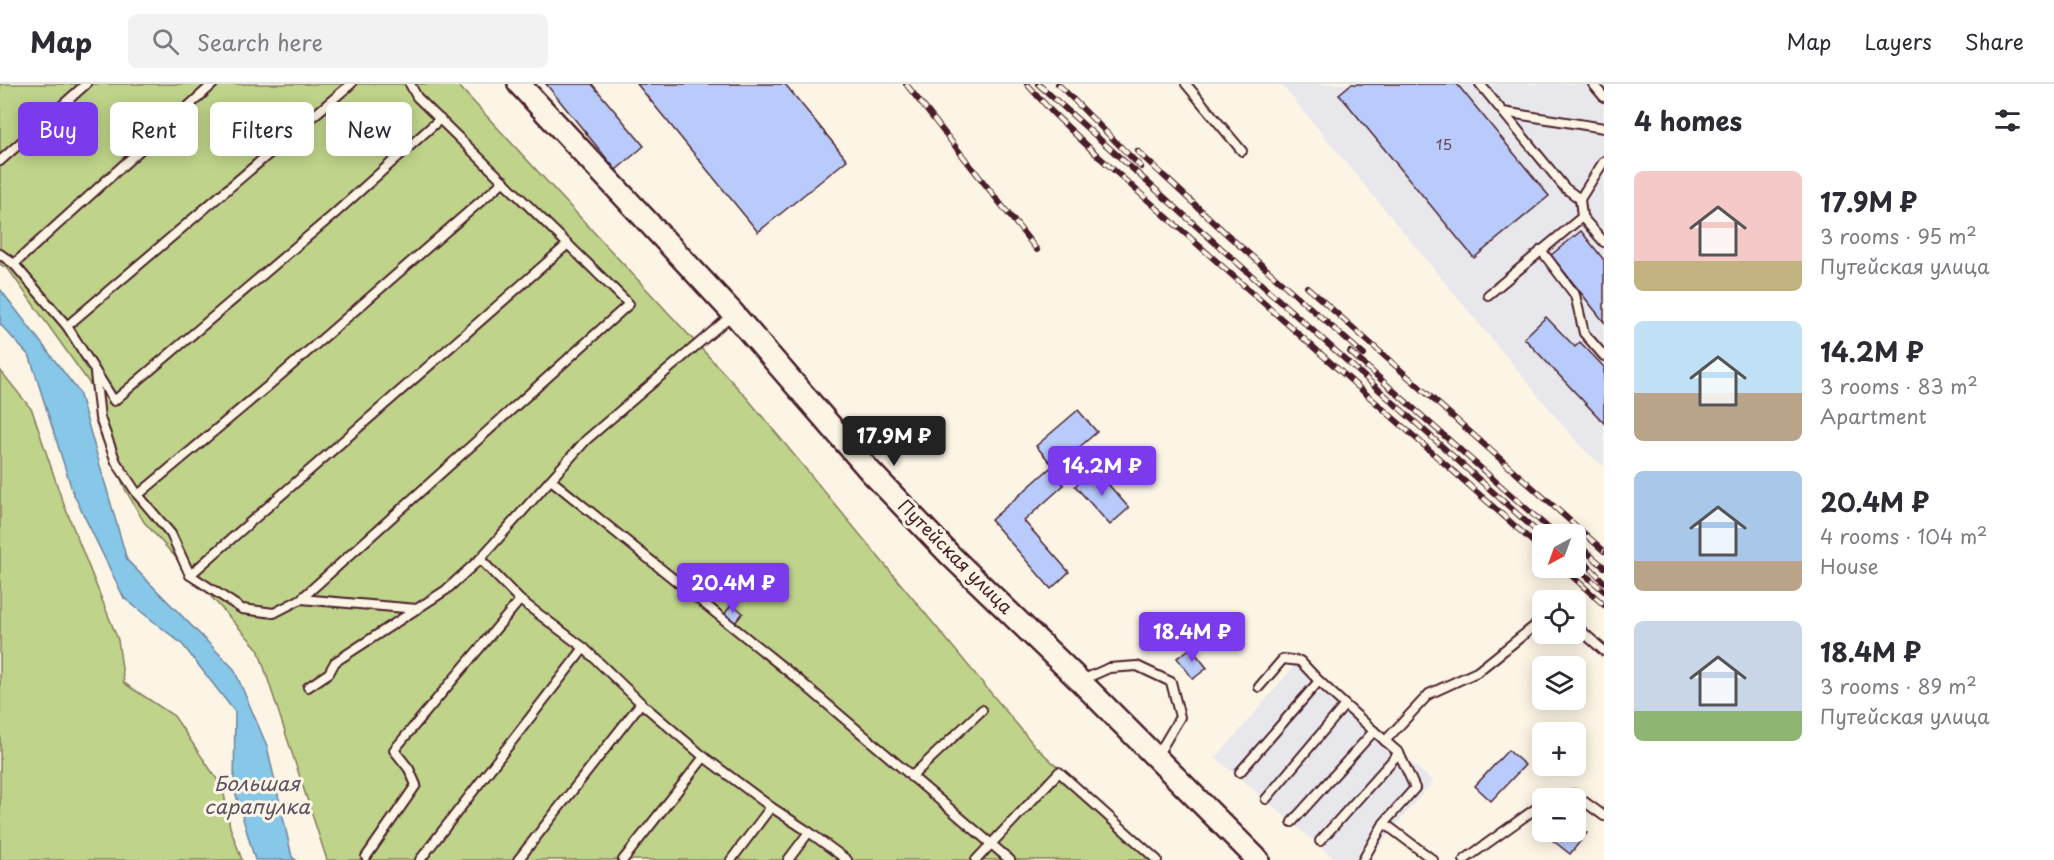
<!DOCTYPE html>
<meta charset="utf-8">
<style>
:root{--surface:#fff;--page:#f2f2f3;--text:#2b2b33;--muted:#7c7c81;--line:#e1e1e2;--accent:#7c3aed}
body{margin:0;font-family:"Playpen Sans",sans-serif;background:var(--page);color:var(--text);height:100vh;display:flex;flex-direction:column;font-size:22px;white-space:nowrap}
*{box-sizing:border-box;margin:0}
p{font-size:20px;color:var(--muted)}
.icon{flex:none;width:33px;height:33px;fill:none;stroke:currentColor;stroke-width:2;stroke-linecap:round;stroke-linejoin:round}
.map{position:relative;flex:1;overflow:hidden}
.drawer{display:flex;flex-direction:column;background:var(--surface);width:450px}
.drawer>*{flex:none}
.top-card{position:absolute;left:18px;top:18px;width:570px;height:54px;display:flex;gap:12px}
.needle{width:39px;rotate:221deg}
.fabs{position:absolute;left:1532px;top:440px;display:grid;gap:12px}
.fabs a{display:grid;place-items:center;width:54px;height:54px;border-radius:9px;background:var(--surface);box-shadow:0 3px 15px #0003;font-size:30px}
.price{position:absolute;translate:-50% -51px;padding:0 14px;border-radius:6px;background:var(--accent);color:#fff;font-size:20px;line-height:39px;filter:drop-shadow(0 2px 3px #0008)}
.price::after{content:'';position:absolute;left:50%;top:36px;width:18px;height:14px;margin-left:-9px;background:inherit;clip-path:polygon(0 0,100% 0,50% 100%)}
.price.active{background:#222;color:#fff}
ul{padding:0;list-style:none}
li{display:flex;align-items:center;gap:18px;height:150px;padding:0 30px}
li span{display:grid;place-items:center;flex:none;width:168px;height:120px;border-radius:9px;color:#555}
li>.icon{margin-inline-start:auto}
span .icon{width:72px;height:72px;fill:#fffc;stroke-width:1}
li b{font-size:26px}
h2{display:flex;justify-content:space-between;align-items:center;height:72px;padding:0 30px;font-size:26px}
.chip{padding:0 21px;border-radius:9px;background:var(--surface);box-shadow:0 3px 15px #0003;font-size:21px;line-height:54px}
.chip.active{background:var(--accent);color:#fff}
header{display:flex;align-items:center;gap:36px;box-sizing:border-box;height:84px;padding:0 30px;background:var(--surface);border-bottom:2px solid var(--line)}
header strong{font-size:28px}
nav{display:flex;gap:33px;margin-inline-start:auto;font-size:21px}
.search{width:420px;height:54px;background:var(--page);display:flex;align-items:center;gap:15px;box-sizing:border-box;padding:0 21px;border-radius:9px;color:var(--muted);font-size:22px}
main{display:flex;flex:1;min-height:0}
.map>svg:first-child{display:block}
.built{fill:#e8e8ec}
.green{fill:#bfd48a;stroke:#847a5a;stroke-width:1.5}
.water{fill:#87c7e8;stroke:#6f849c;stroke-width:1.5}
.building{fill:#b8cbfb;stroke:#4a1f2b;stroke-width:1.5}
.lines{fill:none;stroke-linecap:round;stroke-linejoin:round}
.service-casing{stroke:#4a1f2b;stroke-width:12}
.secondary-casing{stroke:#4a1f2b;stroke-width:26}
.service{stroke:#fcf5e5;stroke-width:8}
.secondary{stroke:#fcf5e5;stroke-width:21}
.rail-casing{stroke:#4a1f2b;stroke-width:6}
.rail{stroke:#fcf5e5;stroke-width:4;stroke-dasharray:11;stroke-linecap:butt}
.labels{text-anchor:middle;stroke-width:6;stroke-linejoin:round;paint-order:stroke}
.number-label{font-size:15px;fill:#664a5f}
.street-label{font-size:18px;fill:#4a1f2b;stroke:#fcf5e5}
.water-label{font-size:20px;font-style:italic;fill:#5c5164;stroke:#fcf5e5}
</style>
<header>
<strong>Map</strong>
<div class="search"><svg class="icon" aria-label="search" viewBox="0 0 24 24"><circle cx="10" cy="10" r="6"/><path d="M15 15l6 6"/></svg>Search here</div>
<nav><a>Map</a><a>Layers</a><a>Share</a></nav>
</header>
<main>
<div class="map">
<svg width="1604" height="776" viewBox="0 0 1604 776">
<rect width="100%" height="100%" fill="#fcf5e5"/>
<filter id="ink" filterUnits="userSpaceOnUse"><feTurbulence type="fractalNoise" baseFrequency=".0167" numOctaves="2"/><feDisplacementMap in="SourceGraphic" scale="12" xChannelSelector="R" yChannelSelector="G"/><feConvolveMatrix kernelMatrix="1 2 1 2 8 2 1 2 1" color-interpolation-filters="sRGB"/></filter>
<g filter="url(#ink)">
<!-- built -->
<g class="built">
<path d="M1281 0H1604V383L1580 362Z"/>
<path d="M1296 580 1433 697 1367 776H1336L1216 674Z"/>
</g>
<!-- green -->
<g class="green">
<path d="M0 0H457L747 314 1034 661 1158 776H327L258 565 144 438 125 405 104 353 92 303 9 186 0 180Z"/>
<path d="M0 286 32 326 61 413 118 556 124 599 174 632 223 704 230 743 242 776H0Z"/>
</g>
<!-- water -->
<path class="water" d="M0 205 79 308 127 476 234 585 267 662 292 773 296 776H255L234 704 235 628 182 560 124 514 73 409 30 273 0 240Z"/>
<!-- building -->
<g class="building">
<path d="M546 0H592L644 62 616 86Z"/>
<path d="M637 0H785L847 76 758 148Z"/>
<path d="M1351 0H1457L1549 112 1474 174 1339 10Z"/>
<path d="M1581 147 1604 176V238L1551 171Z"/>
<path d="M1546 233 1575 263 1580 258 1604 283V339L1524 254Z"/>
<path d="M1078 326 1097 348 1055 384 1036 362Z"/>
<path d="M1050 384 1064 401 1024 437 1069 488 1051 505 991 436Z"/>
<path d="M1095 385 1129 424 1110 441 1075 402Z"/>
<path d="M732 520 743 529 734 540 723 532Z"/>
<path d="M1191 564 1207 584 1193 595 1177 574Z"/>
<path d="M1508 666 1525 681 1491 717 1475 702Z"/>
<path d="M1542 738V747H1575V739L1587 749 1570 770 1537 744Z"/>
</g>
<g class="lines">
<defs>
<g id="service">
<path d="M1186 0 1242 67"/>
<path d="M1480 0 1565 104 1580 115"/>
<path d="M1593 0 1604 13"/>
<path d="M1503 28 1604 44"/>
<path d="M0 77 86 0"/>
<path d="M1582 133 1604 158"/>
<path d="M1541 166 1575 211 1584 249 1604 272"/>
<path d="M0 170 14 180 213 0"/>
<path d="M14 180 67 242 351 0"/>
<path d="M1488 211 1582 133 1580 115 1604 77"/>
<path d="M67 242 114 317 332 132 440 35"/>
<path d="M95 289 100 334 116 378 138 411 171 450 190 491 242 525 274 529 301 515 417 525"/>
<path d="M551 396 800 597 1010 776"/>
<path d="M138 411 268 302 504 97"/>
<path d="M480 475 520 516 584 564 641 619 704 673 771 723 809 748 788 776"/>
<path d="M190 491 568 160"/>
<path d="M301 515 629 220 417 13 410 0"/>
<path d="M1575 541 1604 567"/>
<path d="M1082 596 1109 584 1137 582 1171 598 1180 633 1157 672"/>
<path d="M308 603 329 589 335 578 446 506 480 475 586 356 733 230"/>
<path d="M1259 603 1283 575 1300 577 1319 597"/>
<path d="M1385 657 1429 610 1477 588 1542 536"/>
<path d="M1240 688 1319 597 1345 621"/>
<path d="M911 693 982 626"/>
<path d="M1559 714 1574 710 1604 732"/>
<path d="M1266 715 1345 621 1374 647"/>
<path d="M1292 738 1374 647 1399 669"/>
<path d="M1384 739 1433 776"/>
<path d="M809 748 847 776"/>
<path d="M1320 757 1399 669 1415 704 1384 739 1363 776"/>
<path d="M366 773 416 701 409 685 394 666 520 516"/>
<path d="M420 776 584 564"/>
<path d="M518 776 641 619"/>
<path d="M623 776 704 673"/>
<path d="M731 776 771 723"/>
<path d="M976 776 1059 688 1157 776"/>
<path d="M1464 776 1542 720"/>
</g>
<path id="secondary" d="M519 0 733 229 869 386 950 471 1080 597 1258 776"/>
</defs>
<!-- service casing -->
<use href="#service" class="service-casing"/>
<!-- secondary casing -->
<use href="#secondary" class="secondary-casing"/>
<!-- service -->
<use href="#service" class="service"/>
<!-- secondary -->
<use href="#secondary" class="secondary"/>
<defs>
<g id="rail">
<path d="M906 0 1037 166"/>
<path d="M1027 0 1052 28 1098 72 1542 466"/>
<path d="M1038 0 1542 452"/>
<path d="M1058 0 1141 83"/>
<path d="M1137 67 1231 154 1364 271"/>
<path d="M1307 203 1604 467"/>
<path d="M1350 268 1555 450"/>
<path d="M1575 458 1604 483"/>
<path d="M1576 469 1604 498"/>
<path d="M1575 482 1604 507"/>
<path d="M1562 483 1604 521"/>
</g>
</defs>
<!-- rail casing -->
<use href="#rail" class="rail-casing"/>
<!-- rail -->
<use href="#rail" class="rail"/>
</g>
</g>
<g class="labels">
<!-- number labels -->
<g class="number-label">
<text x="1444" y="66">15</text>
</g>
<!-- street labels -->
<g class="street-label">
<text transform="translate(955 473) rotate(45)" y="6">Путейская улица</text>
</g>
<!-- water labels -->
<g class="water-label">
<text x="257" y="707">Большая<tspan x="257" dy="23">сарапулка</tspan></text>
</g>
</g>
</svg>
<div class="fabs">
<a><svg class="needle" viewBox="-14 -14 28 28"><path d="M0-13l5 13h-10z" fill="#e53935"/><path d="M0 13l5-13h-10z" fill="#7c7c81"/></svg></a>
<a><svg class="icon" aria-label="locate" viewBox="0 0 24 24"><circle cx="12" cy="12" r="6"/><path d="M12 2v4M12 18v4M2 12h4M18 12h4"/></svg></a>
<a><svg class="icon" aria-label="layers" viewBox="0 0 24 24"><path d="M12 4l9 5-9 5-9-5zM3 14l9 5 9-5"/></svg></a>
<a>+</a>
<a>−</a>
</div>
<b class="price active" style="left:894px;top:383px">17.9M ₽</b>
<b class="price" style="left:1102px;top:413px">14.2M ₽</b>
<b class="price" style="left:733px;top:530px">20.4M ₽</b>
<b class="price" style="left:1192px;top:579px">18.4M ₽</b>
<div class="top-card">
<a class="chip active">Buy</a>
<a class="chip">Rent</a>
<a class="chip">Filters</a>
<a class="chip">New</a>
</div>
</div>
<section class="drawer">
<h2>4 homes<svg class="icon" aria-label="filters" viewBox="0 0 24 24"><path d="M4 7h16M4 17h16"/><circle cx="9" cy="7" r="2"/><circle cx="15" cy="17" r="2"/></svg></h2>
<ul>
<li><span style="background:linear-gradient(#f6c9c9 75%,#c2b280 0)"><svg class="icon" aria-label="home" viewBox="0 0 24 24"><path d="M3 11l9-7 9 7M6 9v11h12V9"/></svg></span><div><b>17.9M ₽</b><p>3 rooms · 95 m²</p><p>Путейская улица</p></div></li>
<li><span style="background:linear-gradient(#bfe0f5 60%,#b9a48a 0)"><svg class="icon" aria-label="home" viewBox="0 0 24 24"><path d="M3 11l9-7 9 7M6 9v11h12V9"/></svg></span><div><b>14.2M ₽</b><p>3 rooms · 83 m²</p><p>Apartment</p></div></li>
<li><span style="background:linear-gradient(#a9c7e8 75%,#b9a48a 0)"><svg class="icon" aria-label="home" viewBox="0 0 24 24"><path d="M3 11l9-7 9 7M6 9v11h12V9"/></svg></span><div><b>20.4M ₽</b><p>4 rooms · 104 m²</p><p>House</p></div></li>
<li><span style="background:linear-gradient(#c9d6e8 75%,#8fb573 0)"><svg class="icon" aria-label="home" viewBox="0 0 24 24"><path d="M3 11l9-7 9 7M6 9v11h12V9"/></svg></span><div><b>18.4M ₽</b><p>3 rooms · 89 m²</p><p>Путейская улица</p></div></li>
</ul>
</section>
</main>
